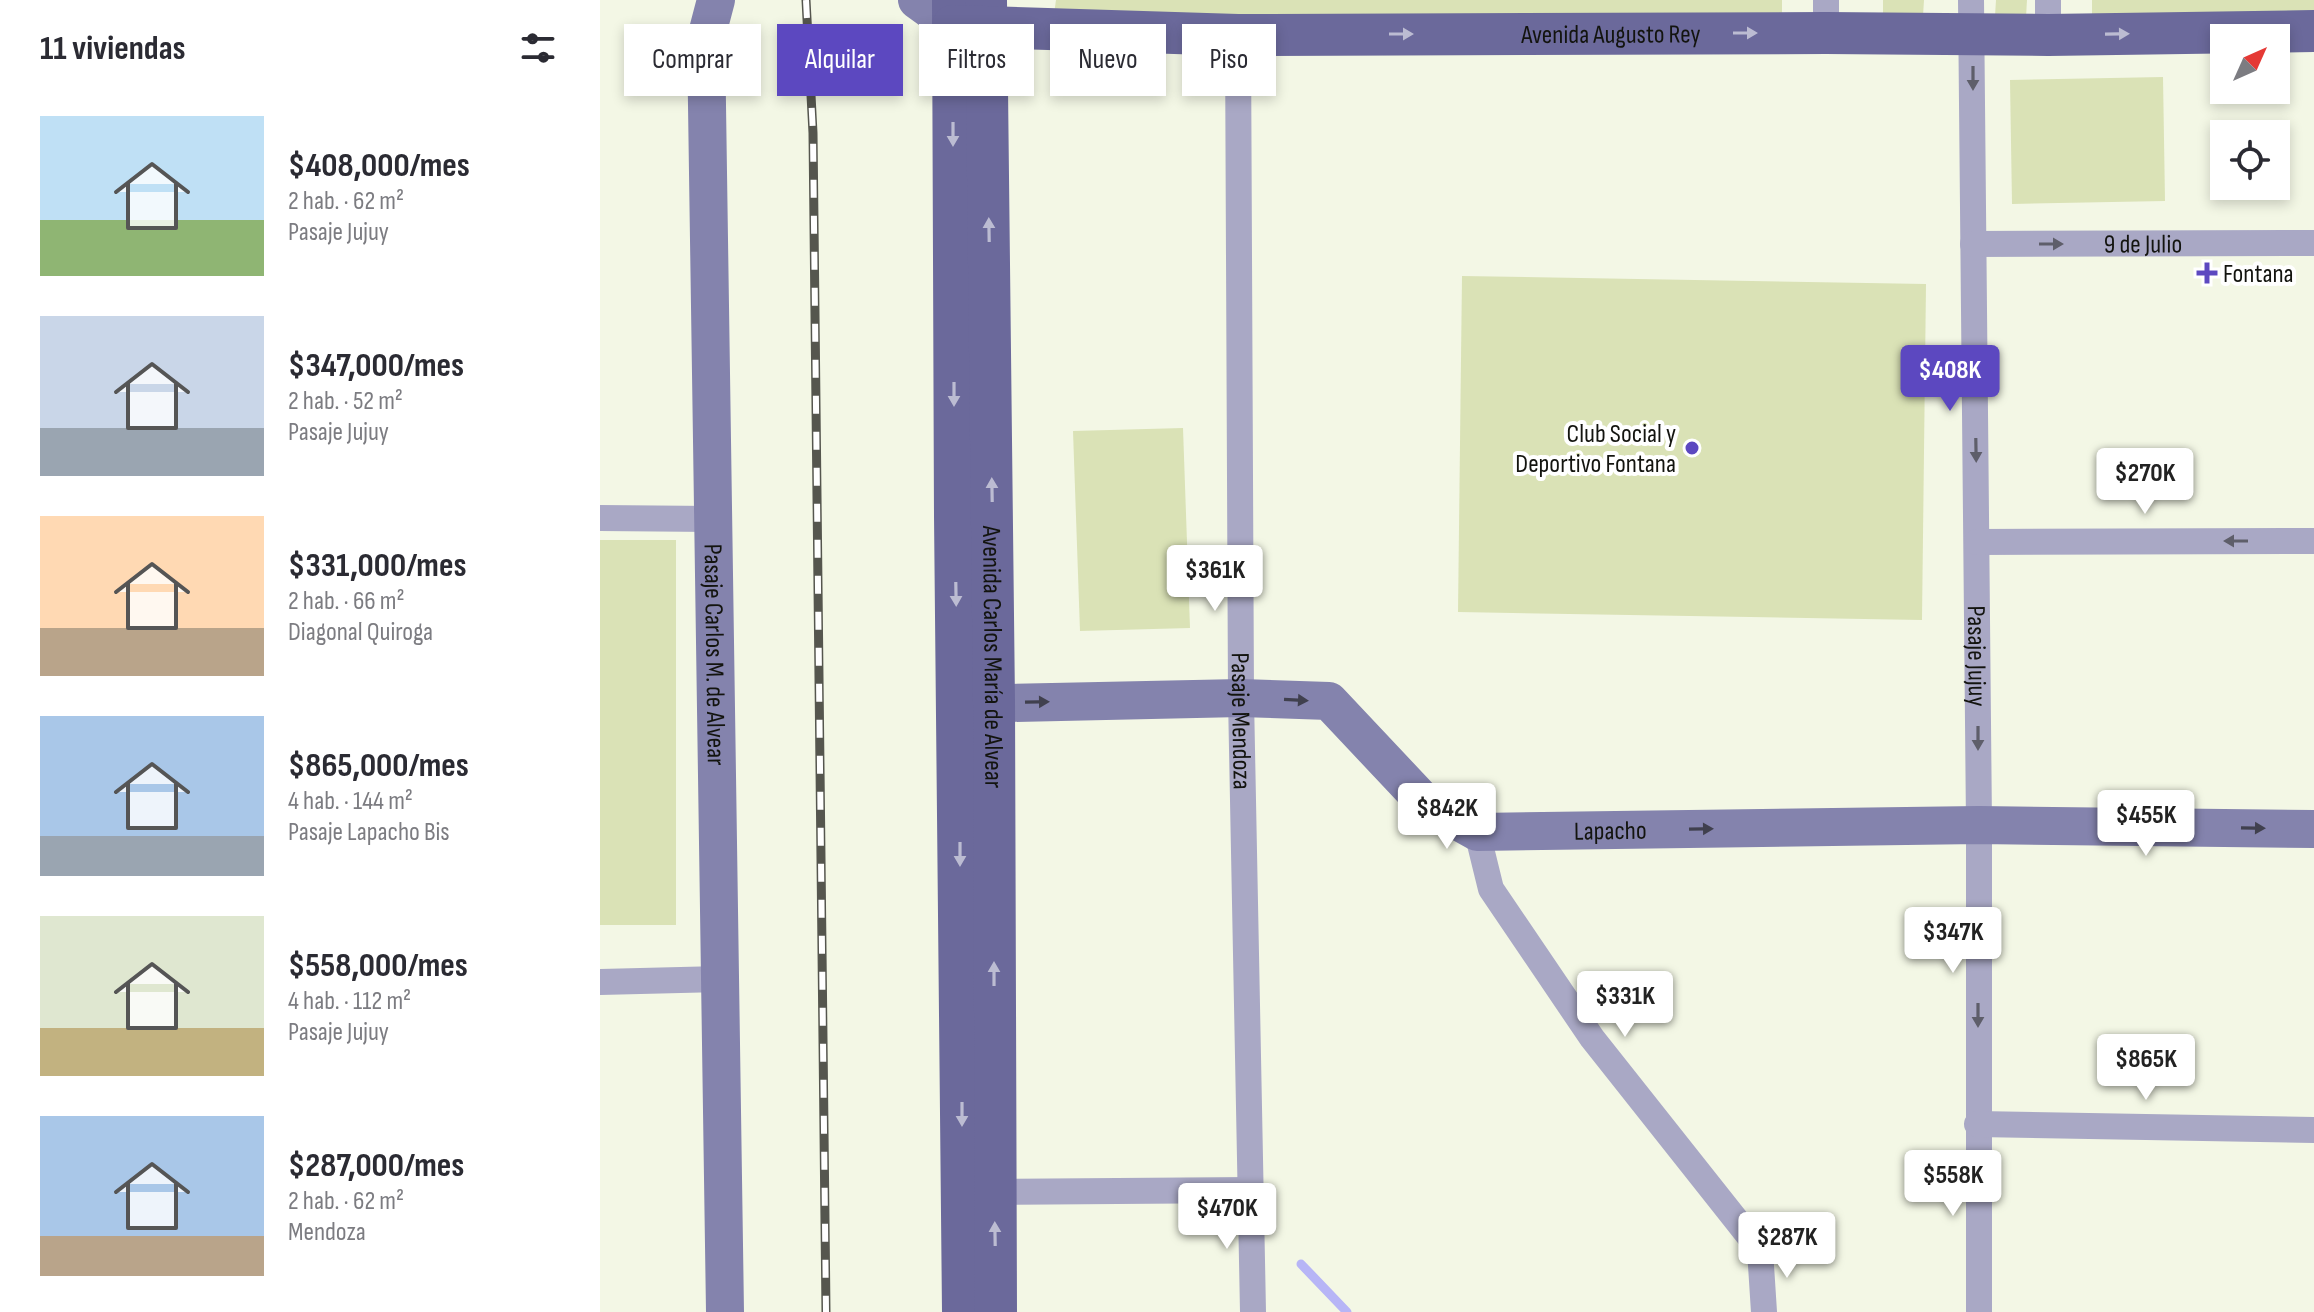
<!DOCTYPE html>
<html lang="es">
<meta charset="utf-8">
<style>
:root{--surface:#fff;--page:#f2f2f3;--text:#2b2b33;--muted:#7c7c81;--accent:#5c48c0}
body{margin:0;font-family:"Sofia Sans Condensed",sans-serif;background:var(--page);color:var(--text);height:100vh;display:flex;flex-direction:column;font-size:30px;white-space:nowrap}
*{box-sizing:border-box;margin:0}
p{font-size:26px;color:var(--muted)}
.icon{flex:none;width:44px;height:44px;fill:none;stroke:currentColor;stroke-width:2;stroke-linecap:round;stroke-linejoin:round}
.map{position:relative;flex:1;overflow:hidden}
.details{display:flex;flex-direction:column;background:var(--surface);width:600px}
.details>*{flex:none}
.hud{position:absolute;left:24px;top:24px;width:760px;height:72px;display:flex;gap:16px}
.needle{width:52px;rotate:45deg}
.tools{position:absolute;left:1610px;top:24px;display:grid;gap:16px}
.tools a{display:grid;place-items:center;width:80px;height:80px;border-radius:0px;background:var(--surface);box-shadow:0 4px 12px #0003;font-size:40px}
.price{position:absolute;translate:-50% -68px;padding:0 18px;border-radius:8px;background:#fff;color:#222;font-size:26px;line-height:52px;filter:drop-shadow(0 2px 4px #0008)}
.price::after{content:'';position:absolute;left:50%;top:48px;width:24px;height:18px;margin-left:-12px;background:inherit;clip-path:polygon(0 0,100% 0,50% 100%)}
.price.current{background:var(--accent);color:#fff}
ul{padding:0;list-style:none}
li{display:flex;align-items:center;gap:24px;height:200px;padding:0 40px}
li span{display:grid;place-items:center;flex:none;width:224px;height:160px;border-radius:0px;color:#555}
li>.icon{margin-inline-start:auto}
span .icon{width:96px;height:96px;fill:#fffc;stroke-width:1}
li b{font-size:34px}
h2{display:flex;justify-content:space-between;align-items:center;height:96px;padding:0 40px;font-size:34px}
.tag{padding:0 28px;border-radius:0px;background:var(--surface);box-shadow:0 4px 12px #0003;font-size:28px;line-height:72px}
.tag.current{background:var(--accent);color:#fff}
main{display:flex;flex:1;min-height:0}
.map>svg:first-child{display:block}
.green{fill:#dae2b6}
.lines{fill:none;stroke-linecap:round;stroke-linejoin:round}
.stream{stroke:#b7b5f6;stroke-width:9}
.street{stroke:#a9a8c5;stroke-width:26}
.secondary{stroke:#8483ad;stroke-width:38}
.primary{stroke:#6b699b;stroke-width:42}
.rail-casing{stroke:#55564e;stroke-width:9}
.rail{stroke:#fff;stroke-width:6;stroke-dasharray:18;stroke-linecap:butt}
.oneway{fill:#bcbcd2}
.oneway2{fill:#5e5e6a}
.oneway3{fill:#40404e}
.poi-dot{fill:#5c48c0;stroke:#fff;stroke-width:3}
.labels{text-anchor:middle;stroke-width:8;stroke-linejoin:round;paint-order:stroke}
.street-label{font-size:26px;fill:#13140f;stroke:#fff}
.poi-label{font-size:26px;fill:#13140f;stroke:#fff;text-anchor:start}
</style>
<main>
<section class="details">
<h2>11 viviendas<svg class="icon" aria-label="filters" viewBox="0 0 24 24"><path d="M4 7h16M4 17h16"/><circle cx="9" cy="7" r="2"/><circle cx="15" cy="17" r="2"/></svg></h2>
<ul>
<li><span style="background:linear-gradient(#bfe0f5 65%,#8fb573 0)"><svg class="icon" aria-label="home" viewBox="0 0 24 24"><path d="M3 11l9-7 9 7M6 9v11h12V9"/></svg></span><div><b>$408,000/mes</b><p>2 hab. · 62 m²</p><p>Pasaje Jujuy</p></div></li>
<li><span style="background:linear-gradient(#c9d6e8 70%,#9aa5b1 0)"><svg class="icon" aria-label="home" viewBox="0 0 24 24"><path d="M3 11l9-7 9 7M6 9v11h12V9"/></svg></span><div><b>$347,000/mes</b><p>2 hab. · 52 m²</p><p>Pasaje Jujuy</p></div></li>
<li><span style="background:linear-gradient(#ffd9b3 70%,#b9a48a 0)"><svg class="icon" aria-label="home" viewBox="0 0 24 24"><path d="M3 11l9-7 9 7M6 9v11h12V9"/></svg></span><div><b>$331,000/mes</b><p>2 hab. · 66 m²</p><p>Diagonal Quiroga</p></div></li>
<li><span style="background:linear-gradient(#a9c7e8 75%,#9aa5b1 0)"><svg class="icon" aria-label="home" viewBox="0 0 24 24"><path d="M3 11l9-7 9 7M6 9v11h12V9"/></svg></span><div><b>$865,000/mes</b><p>4 hab. · 144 m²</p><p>Pasaje Lapacho Bis</p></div></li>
<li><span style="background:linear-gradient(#dfe7d0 70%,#c2b280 0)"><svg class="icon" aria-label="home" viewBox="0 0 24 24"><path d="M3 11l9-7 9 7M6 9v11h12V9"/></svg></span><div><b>$558,000/mes</b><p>4 hab. · 112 m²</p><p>Pasaje Jujuy</p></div></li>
<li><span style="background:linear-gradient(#a9c7e8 75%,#b9a48a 0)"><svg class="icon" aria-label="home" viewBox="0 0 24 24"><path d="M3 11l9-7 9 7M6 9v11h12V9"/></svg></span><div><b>$287,000/mes</b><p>2 hab. · 62 m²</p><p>Mendoza</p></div></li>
</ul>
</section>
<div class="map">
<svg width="1714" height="1312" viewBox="0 0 1714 1312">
<rect width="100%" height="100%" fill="#f3f7e5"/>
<!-- green -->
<g class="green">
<path d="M456 0H1182V17L454 14Z"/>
<path d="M1283 0H1324L1323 16 1283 13Z"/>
<path d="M1396 0H1427L1426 17 1395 16Z"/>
<path d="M1492 0H1714V17L1492 18Z"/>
<path d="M1563 77 1565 201 1412 204 1410 80Z"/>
<path d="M862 276 1326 284 1322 620 858 612Z"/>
<path d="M583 428 590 628 480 631 473 431Z"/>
<rect x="0" y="540" width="76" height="385"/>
</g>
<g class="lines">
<!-- stream -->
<path class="stream" d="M701 1264 747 1312"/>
<!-- street -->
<g class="street">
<path d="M1226 0V33"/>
<path id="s1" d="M1371 0 1379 825V1312"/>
<path id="s2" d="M638 35 641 698 653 1312"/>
<path d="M1448 35V0"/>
<path id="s3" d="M1373 244 1714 243"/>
<path d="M0 518 112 519"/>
<path d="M1377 542 1714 541"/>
<path d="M877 832 891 889 992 1038 1160 1250 1164 1312"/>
<path d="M0 982 121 979"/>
<path d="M1377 1124 1714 1130"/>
<path d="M395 1192 652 1190"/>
</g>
<!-- secondary -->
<g class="secondary">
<path id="s4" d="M116 0 106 38 125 1312"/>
<path d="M317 0 353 26"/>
<path id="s5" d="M364 704 641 698 729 701 825 803 877 832 1379 825 1714 829"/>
</g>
<!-- primary -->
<g class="primary">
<path d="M353 0 355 516 363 1312"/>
<path id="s6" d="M386 1 394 703 396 1312"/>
<path id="s7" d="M353 26 638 35 1226 33 1448 35 1714 31"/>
</g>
<defs>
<path id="rail" d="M206 0 213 133 226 1312"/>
</defs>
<!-- rail casing -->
<use href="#rail" class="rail-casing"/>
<!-- rail -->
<use href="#rail" class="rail"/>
</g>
<!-- one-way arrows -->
<defs><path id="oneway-solid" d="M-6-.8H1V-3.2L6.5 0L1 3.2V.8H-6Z" transform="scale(2)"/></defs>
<g class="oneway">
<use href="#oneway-solid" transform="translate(1145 33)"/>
<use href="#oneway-solid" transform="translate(801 34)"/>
<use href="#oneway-solid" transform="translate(1517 34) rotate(-1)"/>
<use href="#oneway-solid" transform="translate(353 134) rotate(90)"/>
<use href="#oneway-solid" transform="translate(389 230) rotate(-91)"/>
<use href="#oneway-solid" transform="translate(354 394) rotate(90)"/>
<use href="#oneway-solid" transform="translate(392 490) rotate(-91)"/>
<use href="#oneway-solid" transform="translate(356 594) rotate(89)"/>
<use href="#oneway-solid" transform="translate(360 854) rotate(90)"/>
<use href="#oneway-solid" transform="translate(394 974) rotate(-90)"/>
<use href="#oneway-solid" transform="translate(362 1114) rotate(90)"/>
<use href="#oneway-solid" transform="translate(395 1234) rotate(-91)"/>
</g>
<g class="oneway2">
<use href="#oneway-solid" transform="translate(1373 78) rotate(90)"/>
<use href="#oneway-solid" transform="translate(1451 244)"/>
<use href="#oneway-solid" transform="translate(1376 450) rotate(89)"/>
<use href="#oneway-solid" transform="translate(1636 541) rotate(180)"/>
<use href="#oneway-solid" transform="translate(1378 738) rotate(90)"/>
<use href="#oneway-solid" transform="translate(1378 1015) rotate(90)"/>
</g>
<g class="oneway3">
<use href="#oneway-solid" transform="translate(696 700) rotate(3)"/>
<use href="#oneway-solid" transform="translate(437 702) rotate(-1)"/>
<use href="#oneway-solid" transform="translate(1653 828) rotate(1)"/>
<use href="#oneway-solid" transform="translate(1101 829) rotate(-1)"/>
</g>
<!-- markers -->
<g class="poi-dot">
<path d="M1603 261h8v8h8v8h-8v8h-8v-8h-8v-8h8z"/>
<circle cx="1092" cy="448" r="8"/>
</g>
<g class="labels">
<!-- street labels -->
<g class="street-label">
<text dy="9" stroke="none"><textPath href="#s7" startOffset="658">Avenida Augusto Rey</textPath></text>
<text dy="9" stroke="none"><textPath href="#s3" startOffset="170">9 de Julio</textPath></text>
<text dy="9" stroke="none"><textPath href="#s4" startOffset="656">Pasaje Carlos M. de Alvear</textPath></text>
<text dy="9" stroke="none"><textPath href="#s6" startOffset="656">Avenida Carlos María de Alvear</textPath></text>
<text dy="9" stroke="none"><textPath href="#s1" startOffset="656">Pasaje Jujuy</textPath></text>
<text dy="9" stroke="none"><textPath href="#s2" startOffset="686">Pasaje Mendoza</textPath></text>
<text dy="9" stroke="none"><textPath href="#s5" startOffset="698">Lapacho</textPath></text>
</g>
<!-- poi labels -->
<g class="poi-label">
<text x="1623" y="282">Fontana</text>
<text x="1076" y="442" text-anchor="end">Club Social y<tspan x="1076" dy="30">Deportivo Fontana</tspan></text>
</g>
</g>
</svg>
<div class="tools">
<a><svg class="needle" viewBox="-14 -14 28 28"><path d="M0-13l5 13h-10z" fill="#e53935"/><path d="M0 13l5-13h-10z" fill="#7c7c81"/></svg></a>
<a><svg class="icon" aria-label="locate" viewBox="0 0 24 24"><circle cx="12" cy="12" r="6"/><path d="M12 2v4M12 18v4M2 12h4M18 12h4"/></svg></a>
</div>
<b class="price current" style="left:1350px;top:413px">$408K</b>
<b class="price" style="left:1545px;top:516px">$270K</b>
<b class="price" style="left:615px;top:613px">$361K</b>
<b class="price" style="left:847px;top:851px">$842K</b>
<b class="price" style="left:1546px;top:858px">$455K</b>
<b class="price" style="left:1353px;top:975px">$347K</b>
<b class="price" style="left:1025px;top:1039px">$331K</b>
<b class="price" style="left:1546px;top:1102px">$865K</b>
<b class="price" style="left:1353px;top:1218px">$558K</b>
<b class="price" style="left:627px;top:1251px">$470K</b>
<b class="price" style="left:1187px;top:1280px">$287K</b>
<div class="hud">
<a class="tag">Comprar</a>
<a class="tag current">Alquilar</a>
<a class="tag">Filtros</a>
<a class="tag">Nuevo</a>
<a class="tag">Piso</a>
</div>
</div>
</main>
